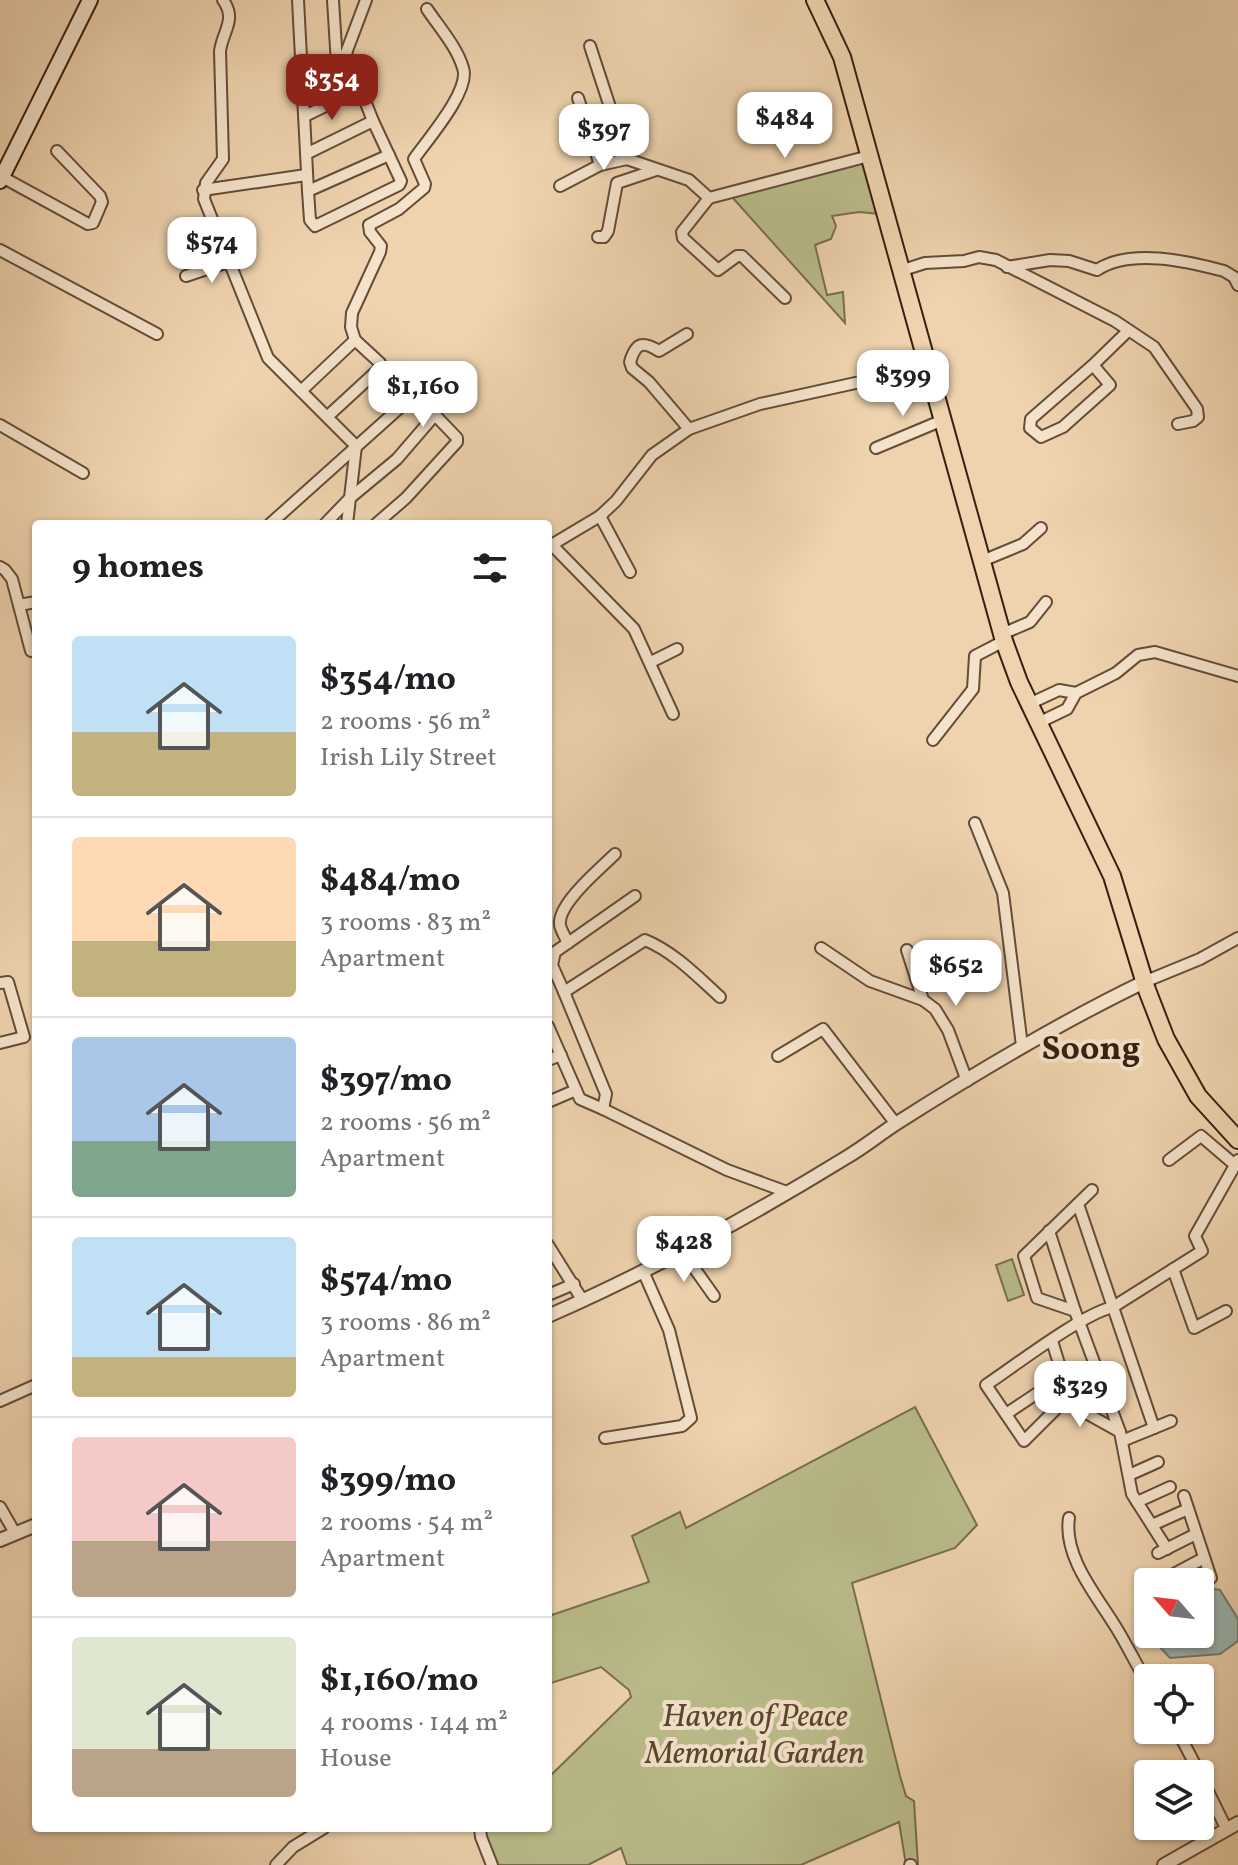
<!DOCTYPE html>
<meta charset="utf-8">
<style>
:root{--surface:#fff;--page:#f6f6f6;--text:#202124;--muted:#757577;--line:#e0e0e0;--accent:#8f2418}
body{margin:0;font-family:Vollkorn,serif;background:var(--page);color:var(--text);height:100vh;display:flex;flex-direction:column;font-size:30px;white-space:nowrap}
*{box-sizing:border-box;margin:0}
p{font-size:26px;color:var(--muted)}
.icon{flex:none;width:44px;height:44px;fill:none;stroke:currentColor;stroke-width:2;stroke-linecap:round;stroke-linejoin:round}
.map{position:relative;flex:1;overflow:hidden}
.details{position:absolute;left:32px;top:520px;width:520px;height:1312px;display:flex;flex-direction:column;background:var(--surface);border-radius:8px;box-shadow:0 2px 6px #0004}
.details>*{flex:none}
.needle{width:52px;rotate:298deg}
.buttons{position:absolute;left:1134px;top:1568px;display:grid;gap:16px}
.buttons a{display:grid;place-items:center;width:80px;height:80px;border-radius:8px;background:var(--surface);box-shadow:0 2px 6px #0004;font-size:40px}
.price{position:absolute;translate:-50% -68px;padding:0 18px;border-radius:16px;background:#fff;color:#222;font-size:26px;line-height:52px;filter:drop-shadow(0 2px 4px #0008)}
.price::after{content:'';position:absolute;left:50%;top:48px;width:24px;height:18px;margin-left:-12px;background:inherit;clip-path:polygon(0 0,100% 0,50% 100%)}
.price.on{background:var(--accent);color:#fff}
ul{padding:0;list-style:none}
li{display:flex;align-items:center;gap:24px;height:200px;padding:0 40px}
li+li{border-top:2px solid var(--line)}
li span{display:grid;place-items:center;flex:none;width:224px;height:160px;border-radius:8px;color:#555}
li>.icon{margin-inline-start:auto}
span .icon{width:96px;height:96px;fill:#fffc;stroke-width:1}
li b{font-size:34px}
h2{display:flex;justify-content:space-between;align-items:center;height:96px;padding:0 40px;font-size:34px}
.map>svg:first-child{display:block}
.green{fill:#babc8a;stroke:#786e4e;stroke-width:2}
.water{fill:#9bb6b2;stroke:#737a72;stroke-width:2}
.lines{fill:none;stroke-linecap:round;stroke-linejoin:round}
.minor-casing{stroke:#654c38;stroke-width:14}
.tertiary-casing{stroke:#654c38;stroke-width:16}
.secondary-casing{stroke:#371f11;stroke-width:18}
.primary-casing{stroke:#371f11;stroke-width:20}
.minor{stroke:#f4e2ca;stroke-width:10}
.tertiary{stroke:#f4e2ca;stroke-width:12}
.secondary{stroke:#f4e2ca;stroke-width:14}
.primary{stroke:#eed3ae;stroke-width:16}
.labels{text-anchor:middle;stroke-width:8;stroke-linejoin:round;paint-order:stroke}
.park-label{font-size:32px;font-style:italic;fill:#58462f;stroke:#f4e2ca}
.neighbourhood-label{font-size:34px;font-weight:bold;fill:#371f11;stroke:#f4e2ca}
</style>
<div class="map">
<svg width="1238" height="1865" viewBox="0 0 1238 1865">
<rect width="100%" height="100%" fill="#eed3ae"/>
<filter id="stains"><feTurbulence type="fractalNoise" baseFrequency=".0025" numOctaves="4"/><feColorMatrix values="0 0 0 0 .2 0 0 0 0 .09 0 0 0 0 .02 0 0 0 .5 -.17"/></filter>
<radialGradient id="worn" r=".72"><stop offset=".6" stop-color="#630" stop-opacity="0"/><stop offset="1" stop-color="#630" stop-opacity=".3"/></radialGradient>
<!-- green -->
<g class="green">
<path d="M865 160 881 214 859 212 832 216 836 226 831 239 815 245 827 295 843 292 845 323 732 197Z"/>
<path d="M1012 1259 1024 1295 1008 1301 996 1265Z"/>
<path d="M915 1407 977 1525 955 1548 852 1583 900 1776 906 1796 914 1801 918 1865H906L899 1822 801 1865H627L621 1848 588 1865H497L482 1831 487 1828H548V1778L631 1697 629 1690 601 1667 548 1684V1602L552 1615 649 1582 632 1536 680 1512 686 1528Z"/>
</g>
<!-- water -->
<path class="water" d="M1200 1587 1220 1590 1238 1619V1641L1220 1654 1170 1658 1144 1630 1148 1623V1634L1206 1633 1212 1623 1210 1617 1200 1611Z"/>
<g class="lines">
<defs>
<g id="minor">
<path d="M223 0C237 20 223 30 220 51L223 159 206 183 204 199 268 358 356 446 347 524"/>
<path d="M298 0 308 191 310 220 315 226 399 185 401 181 373 121 346 53"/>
<path d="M333 0 337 64"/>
<path d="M590 46 627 159"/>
<path d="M302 76 337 64 346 53 366 0"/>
<path d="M578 98 600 165 627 159 689 180 709 198"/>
<path d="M305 116 360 89"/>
<path d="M306 154 373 121"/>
<path d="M2 177 88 224 93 223 102 202 100 196 57 151"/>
<path d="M560 186 600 165"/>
<path d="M203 190 306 175"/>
<path d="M308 191 389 155"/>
<path d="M598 237H604L608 231 617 183 656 170"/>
<path d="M0 250 157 334"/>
<path d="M1007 267 1050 260 1069 261 1097 270C1130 248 1187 261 1224 271L1234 277 1238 285"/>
<path d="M900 271 925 263 964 261 979 257 996 260 1115 321 1154 347 1197 409 1198 417 1193 421 1178 424"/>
<path d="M186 276 228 262"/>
<path d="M785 298 742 256H737L718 270 683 238 682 232 709 198 869 156"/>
<path d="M687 334 659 351C643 341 636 342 630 362L632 368 649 382 689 429"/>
<path d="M355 340 351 327 352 313 380 252 381 246 370 232 369 225 399 209 424 188 425 184 414 159C428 139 471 90 463 68 457 47 439 27 427 9"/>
<path d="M1093 365 1110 385 1063 427 1041 437 1030 428 1031 419 1093 365 1128 331"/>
<path d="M301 391 355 340 380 363 379 369 328 416"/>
<path d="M0 425 83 473"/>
<path d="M876 448 943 420"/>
<path d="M600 516 630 572"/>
<path d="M270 524 415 394 457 438V442L406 498 376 524"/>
<path d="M325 524 350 498 397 459 434 416"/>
<path d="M552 545 634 629 673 714"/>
<path d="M548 547 600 516 616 501 652 455 689 429 760 404 928 367"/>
<path d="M982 561 1023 544 1041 528"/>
<path d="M0 567 5 570 12 579 31 651"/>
<path d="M19 605 36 602"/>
<path d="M1002 634 1030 622 1046 602"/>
<path d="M651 662 677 649"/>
<path d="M1029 704 1059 690 1076 693"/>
<path d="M1038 723 1067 709 1076 693 1116 673 1138 655 1155 652 1238 676"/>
<path d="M933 740 973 689 975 656 1004 641"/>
<path d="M975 823 1003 893 1022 1046"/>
<path d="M568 943C566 938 561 931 560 925 557 904 601 868 615 854"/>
<path d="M821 948 870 981 923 1000"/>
<path d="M907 950 923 1000 935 1009 948 1030 967 1081"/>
<path d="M1144 982 1200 959 1238 938"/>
<path d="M0 983 8 982 24 1037 0 1043"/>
<path d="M564 992 552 965 555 952 635 896"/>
<path d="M720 997C697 976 674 952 645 940L564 992 606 1094 603 1109 727 1170 787 1192"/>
<path d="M548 1026 576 1090"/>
<path d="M778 1056 823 1029 896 1124"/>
<path d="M548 1060 561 1055"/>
<path d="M548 1102 576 1090 580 1099 603 1109"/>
<path d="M1169 1160 1201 1136 1235 1165"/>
<path d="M1092 1190 1024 1256 1037 1298 1075 1311 1120 1432 1132 1494 1167 1549"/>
<path d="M1078 1204 1154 1428"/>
<path d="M1049 1231 1075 1311"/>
<path d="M548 1245 583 1301"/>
<path d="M682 1251 714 1296"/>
<path d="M1173 1269 1194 1328 1226 1311"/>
<path d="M548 1295 574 1284"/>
<path d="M1052 1341 1069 1396 1024 1441 986 1385C1016 1365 1082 1314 1113 1307L1202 1251 1195 1236 1238 1160"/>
<path d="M1069 1396 1075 1407 1120 1432"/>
<path d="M0 1401 36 1385"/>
<path d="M1006 1414 1063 1376"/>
<path d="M605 1438 682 1426 691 1418 669 1330 643 1271"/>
<path d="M1122 1441 1171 1421"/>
<path d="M1129 1475 1158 1462"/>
<path d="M1184 1496 1211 1578"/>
<path d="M1137 1502 1170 1487"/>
<path d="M0 1507 15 1533"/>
<path d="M1069 1518C1063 1558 1098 1597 1117 1629 1128 1647 1137 1666 1148 1684"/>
<path d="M1152 1525 1188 1509"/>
<path d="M1158 1553 1196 1534"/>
<path d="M1174 1574 1204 1558"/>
<path d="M1177 1730 1200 1774"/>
<path d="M1200 1775 1227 1830"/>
<path d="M480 1828 481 1837 492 1865"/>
<path d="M276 1865 293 1847 324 1828"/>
<path d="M910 1865H911"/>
</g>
<g id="tertiary">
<path d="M548 1316C651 1271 751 1216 847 1157 864 1147 880 1134 897 1123 977 1072 1059 1023 1144 982"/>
<path d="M0 1540 36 1525"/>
<path d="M1164 1865 1238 1823"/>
</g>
<path id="secondary" d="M0 181 90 0"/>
<path id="primary" d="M815 0 842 57 1004 641 1019 682 1112 876 1147 990 1166 1039 1198 1096 1238 1140"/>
</defs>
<!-- minor casing -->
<use href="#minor" class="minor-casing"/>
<!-- tertiary casing -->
<use href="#tertiary" class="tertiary-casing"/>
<!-- secondary casing -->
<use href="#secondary" class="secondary-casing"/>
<!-- primary casing -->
<use href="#primary" class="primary-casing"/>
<!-- minor -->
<use href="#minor" class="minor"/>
<!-- tertiary -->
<use href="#tertiary" class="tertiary"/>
<!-- secondary -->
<use href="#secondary" class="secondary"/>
<!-- primary -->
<use href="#primary" class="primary"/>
</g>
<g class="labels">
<!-- park labels -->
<g class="park-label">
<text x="755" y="1726">Haven of Peace<tspan x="755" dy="37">Memorial Garden</tspan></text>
</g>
<!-- neighbourhood labels -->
<g class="neighbourhood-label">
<text x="1091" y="1059">Soong</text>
</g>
</g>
<rect width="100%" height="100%" filter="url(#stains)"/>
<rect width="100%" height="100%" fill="url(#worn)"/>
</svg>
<div class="buttons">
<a><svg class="needle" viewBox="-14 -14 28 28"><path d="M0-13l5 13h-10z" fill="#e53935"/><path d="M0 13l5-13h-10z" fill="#757577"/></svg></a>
<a><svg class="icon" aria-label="locate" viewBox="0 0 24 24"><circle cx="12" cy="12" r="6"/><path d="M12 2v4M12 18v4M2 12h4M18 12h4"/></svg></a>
<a><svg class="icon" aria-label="layers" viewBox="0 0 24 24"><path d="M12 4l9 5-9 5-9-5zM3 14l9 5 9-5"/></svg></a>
</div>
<b class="price on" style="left:332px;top:122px">$354</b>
<b class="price" style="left:785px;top:160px">$484</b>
<b class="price" style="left:604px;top:172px">$397</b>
<b class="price" style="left:212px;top:285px">$574</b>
<b class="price" style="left:903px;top:418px">$399</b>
<b class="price" style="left:423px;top:429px">$1,160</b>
<b class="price" style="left:956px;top:1008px">$652</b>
<b class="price" style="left:684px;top:1284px">$428</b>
<b class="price" style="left:1080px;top:1429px">$329</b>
<section class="details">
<h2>9 homes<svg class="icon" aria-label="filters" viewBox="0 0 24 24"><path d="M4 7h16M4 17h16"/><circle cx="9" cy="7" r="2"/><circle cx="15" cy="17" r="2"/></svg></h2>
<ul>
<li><span style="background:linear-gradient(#bfe0f5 60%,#c2b280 0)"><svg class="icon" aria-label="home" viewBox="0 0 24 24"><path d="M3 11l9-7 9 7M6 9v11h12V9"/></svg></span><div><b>$354/mo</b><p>2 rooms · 56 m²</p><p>Irish Lily Street</p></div></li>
<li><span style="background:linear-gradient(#ffd9b3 65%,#c2b280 0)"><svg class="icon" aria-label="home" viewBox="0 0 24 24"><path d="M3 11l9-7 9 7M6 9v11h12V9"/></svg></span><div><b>$484/mo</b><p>3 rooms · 83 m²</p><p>Apartment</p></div></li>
<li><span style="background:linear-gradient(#a9c7e8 65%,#7fa58c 0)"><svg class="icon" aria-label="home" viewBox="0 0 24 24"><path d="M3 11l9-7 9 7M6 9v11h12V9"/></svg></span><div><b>$397/mo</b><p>2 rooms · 56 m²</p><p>Apartment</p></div></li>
<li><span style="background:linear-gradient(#bfe0f5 75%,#c2b280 0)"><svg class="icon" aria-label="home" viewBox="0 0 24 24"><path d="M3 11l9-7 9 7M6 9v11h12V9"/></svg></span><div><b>$574/mo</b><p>3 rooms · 86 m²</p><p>Apartment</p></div></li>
<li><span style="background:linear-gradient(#f6c9c9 65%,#b9a48a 0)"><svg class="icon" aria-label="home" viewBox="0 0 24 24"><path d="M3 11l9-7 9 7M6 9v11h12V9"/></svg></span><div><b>$399/mo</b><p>2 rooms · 54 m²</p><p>Apartment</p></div></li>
<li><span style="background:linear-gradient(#dfe7d0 70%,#b9a48a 0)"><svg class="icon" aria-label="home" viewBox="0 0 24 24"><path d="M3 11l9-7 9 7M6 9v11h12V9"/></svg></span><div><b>$1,160/mo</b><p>4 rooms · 144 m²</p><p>House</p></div></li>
</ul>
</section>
</div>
